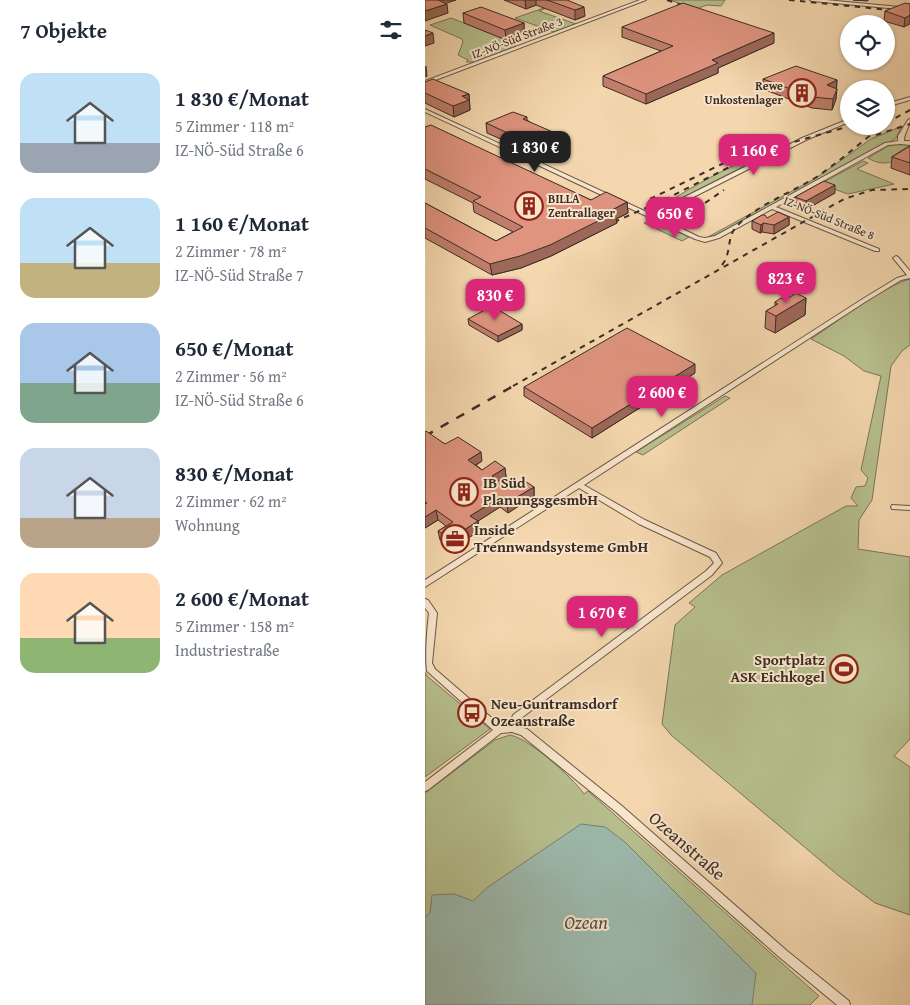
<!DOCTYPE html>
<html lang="de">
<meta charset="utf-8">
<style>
:root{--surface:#fff;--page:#f2f2f3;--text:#1f2937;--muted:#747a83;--accent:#db2777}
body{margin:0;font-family:"Gentium Book Plus",serif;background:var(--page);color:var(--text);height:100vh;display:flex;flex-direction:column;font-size:19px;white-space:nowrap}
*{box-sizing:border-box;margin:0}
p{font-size:16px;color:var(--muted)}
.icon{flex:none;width:28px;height:28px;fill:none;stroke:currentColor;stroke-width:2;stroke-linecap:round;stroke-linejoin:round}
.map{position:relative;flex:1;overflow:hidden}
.side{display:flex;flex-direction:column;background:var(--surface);width:425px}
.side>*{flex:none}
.controls{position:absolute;left:415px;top:15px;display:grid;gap:10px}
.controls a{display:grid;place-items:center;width:55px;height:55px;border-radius:50%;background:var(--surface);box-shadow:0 1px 4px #0004;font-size:25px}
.price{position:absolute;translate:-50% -42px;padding:0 11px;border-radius:10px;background:var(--accent);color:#fff;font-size:16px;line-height:32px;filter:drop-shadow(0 1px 2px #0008)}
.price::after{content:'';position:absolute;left:50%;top:30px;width:15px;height:11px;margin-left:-8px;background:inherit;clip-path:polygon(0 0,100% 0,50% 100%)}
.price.active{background:#222;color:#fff}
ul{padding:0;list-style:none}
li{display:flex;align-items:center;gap:15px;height:125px;padding:0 20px}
li span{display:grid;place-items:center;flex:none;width:140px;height:100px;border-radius:15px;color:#555}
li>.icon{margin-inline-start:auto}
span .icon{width:60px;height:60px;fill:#fffc;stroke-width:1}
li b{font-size:21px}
h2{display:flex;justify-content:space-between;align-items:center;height:60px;padding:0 20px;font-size:21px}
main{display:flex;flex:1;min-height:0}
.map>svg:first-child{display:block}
.green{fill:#b7bf8e;stroke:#79765a}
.water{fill:#9cb9ac;stroke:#758176}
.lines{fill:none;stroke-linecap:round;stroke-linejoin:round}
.minor-casing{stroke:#695748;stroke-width:2}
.minor{fill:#f8e5ca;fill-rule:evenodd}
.rail-far1{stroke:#3b2c26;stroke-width:2;stroke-dasharray:5.5 5.5;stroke-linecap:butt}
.rail{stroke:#3b2c26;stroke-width:2.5;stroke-dasharray:9 9;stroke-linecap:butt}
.wall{fill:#c07f6d;stroke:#3b2c26}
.shaded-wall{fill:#9c6859;stroke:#3b2c26}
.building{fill:#df947f;stroke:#3b2c26}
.labels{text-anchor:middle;stroke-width:4;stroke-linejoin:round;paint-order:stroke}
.far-street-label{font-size:12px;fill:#3b2c26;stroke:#f8e5ca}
.far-poi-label{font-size:12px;font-weight:bold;fill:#3b2c26;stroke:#f8e5ca;text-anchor:end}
.poi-label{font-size:15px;font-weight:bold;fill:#3b2c26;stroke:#f8e5ca;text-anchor:start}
.near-street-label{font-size:18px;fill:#3b2c26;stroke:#f8e5ca}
.near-water-label{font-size:19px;font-style:italic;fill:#534f48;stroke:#f8e5ca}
</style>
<main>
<section class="side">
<h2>7 Objekte<svg class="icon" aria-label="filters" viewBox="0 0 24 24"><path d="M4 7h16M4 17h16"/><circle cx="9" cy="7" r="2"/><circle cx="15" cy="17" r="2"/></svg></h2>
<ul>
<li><span style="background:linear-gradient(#bfe0f5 70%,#9aa5b1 0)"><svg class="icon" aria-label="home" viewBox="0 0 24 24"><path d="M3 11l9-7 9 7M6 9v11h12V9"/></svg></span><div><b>1 830 €/Monat</b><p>5 Zimmer · 118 m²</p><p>IZ-NÖ-Süd Straße 6</p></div></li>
<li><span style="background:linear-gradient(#bfe0f5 65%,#c2b280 0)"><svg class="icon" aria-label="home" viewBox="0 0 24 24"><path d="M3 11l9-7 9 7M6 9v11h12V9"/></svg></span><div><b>1 160 €/Monat</b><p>2 Zimmer · 78 m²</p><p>IZ-NÖ-Süd Straße 7</p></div></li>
<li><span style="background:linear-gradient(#a9c7e8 60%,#7fa58c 0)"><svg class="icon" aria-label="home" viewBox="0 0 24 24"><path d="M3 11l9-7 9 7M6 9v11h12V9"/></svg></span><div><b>650 €/Monat</b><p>2 Zimmer · 56 m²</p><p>IZ-NÖ-Süd Straße 6</p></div></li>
<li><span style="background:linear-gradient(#c9d6e8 70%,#b9a48a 0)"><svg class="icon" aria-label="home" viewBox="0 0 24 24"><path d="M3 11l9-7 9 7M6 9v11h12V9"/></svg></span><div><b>830 €/Monat</b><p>2 Zimmer · 62 m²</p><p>Wohnung</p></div></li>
<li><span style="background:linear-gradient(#ffd9b3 65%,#8fb573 0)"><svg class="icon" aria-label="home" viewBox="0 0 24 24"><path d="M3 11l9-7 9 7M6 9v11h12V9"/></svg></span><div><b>2 600 €/Monat</b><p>5 Zimmer · 158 m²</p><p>Industriestraße</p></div></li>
</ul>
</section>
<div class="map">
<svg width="485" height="1005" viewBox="0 0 485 1005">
<rect width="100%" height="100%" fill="#f4d7ae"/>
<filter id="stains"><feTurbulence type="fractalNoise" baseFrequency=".004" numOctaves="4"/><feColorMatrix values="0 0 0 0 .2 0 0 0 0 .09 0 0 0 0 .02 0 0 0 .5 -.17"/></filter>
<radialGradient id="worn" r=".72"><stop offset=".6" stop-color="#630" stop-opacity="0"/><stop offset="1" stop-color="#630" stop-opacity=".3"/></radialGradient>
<!-- green -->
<g class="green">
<path d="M245 0H300L296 6 282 5 271 9Z"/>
<path d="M139 1 114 11 151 24 129 32 90 18Z"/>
<path d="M26 18 76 37 80 40 79 41 91 46 50 62H41L43 60 33 55 38 42 37 39 5 25Z"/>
<path d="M477 126 471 138 467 141 292 235 283 237 391 178 446 139Z"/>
<path d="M363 144 231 211 232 209C272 183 318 158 363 144Z"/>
<path d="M472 144 485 145V148L482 147 466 157 472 159C462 165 453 164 443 158L463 146Z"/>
<path d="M438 161 443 163 432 169 469 184 423 194 395 184Z"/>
<path d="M226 219 264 237 257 241 219 223Z"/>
<path d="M485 279V345L477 351 466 366 447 500 434 520 433 549 485 557V739L469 756 485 767V915L450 903 414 876 246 735 237 724 250 625 270 607 264 603 297 575 421 506H433L426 498 431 487 440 486 443 478 436 470 456 376 439 371 419 356 386 339C410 323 459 286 485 279Z"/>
<path d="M300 396 305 398 218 455 211 452Z"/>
<path d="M0 672 2 676 65 729 0 777Z"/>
<path d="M85 735C105 739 147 777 159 794L163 791 394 996 385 1005H0V793L70 740Z"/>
</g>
<!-- water -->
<path class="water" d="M156 824 180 827 200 842 331 973 327 1005H0V917L5 913 7 895 29 894 48 901 63 887Z"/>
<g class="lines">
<defs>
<g id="minor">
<path d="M215 0H221L0 84V81Z"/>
<path d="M385 0H401L485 8V10L387 1Z"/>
<path d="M485 97V100L461 107V104Z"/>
<path d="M0 109 226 214 377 138 424 119V122L381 140 231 216 274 237 280 238 290 236 460 143 473 141V136L483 120 485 119C485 127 479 132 479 141H485V145L476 144 463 145 351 207 454 249V251H450L347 209 294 238 280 242 270 239 0 112Z"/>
<path d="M471 256 473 257 485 271V278L476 280 440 302 159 485 220 520 291 553 297 563 287 575 95 719 92 726 102 729 197 806 361 950 424 1001 425 1005H412L353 956 191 812 96 735 87 732 76 733 3 790 0 791V782L68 730 2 671C0 656 2 630 4 613L0 608V599L3 600 12 613 7 663 10 669 76 726 84 725 88 715 281 571 289 563 285 557 214 524 154 488 0 587V580L436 300 472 278 482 275 468 258Z"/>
<path d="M467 505 485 506V510L467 509 466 507Z"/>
</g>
</defs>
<!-- minor casing -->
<use href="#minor" class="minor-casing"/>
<!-- minor -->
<use href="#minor" class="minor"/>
<!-- rail-far1 -->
<g class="rail-far1">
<path d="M242 0 268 9"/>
<path d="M364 0 485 12"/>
<path d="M461 123 485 110"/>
<path d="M451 135 485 124"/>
<path d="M225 199 301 162"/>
<path d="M280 203 299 190"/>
<path d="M189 222 237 201 334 152 418 128"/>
<path d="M297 265C307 253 301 237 312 226 333 204 364 194 390 178 414 162 435 143 457 126"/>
<path d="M88 386 419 199 447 190 485 189"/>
</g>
<!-- rail -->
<path class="rail" d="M0 436 90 385"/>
</g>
<!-- wall -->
<g class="wall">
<path d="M79 0H142L160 16 150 20 111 5 101 9Z"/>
<path d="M428 0H443V1Z"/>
<path d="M485 4 479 27 459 21 460 11Z"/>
<path d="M38 13 99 23V33L81 40 39 23Z"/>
<path d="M197 27 349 43 293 68V73L221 104 178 86V76L236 51 197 37Z"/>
<path d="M338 79 412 80 411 99 407 110 387 108 338 89Z"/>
<path d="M0 82 44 94 45 110 29 117 0 103Z"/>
<path d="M102 117V120L137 146 116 157 62 133 61 123Z"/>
<path d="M0 127 166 200 202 202 203 213 191 219 192 223 126 256 96 268 67 275 0 238V203L71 241 88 232 49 212 48 203 0 179Z"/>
<path d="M485 146V175L466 168 467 157Z"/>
<path d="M410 193 380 210 369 205 370 197Z"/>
<path d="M364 217V225L349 234 337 232 335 233 327 229V221Z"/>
<path d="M381 298 380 315 350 333 340 328 341 311 350 306V302L360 300Z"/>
<path d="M43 319 97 324V330L73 342 44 325Z"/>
<path d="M270 373 167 438 99 396V387Z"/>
<path d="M0 432 20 444 57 461 51 465 57 470 80 468 81 477 74 481 83 487H109V496L83 513 75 507 53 521 54 531 26 549 15 540 13 531 21 526 13 520 0 528Z"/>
</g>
<!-- shaded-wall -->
<g class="shaded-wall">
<path d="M9 0H31L10 7Z"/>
<path d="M100 0H111V5L101 9Z"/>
<path d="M22 4 23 13 0 21V11Z"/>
<path d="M159 7 160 16 150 20V10Z"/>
<path d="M485 15V24L479 27 480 18Z"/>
<path d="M99 23V33L81 40 80 30Z"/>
<path d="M8 33 9 43 0 46V36Z"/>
<path d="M349 33V43L293 68V73L221 104V94L287 60Z"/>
<path d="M1 66 2 76 0 77V67Z"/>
<path d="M412 80 411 90 402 85Z"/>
<path d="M412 89 411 99 407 110 408 99Z"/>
<path d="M44 94 45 110 29 117 28 106 37 96Z"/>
<path d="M137 136V146L116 157 115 148Z"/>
<path d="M410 185V193L380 210 381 201Z"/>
<path d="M202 202 203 213 191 219 192 223 126 256 96 268 67 275 65 264 187 210Z"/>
<path d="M364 217V225L349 234V225Z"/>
<path d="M338 223 337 232 335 233 336 225Z"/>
<path d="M381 298 380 315 350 333 351 316Z"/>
<path d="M97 324V330L73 342V336Z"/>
<path d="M270 364V373L167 438V428Z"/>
<path d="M56 452 57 461 44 469 43 460Z"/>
<path d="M80 468 81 477 68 485 67 476Z"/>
<path d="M109 487V496L83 513 82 503Z"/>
<path d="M74 498 75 507 47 525 45 516Z"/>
<path d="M11 510 13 520 0 528V517Z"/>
<path d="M53 521 54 531 26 549 25 539Z"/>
</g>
<!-- building -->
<g class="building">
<path d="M0 0H13L22 4 0 11Z"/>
<path d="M122 0H142L159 7 150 10Z"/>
<path d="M258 3 349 33 287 60 293 63 221 94 178 76 248 46 197 27Z"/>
<path d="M480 3 485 4V15L480 18 460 11Z"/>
<path d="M56 7 99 23 80 30 38 13Z"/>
<path d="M0 30 8 33 0 36Z"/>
<path d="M371 66 412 80 402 85 412 89 408 99 388 97 338 79Z"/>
<path d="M8 79 44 94 37 96 44 100 28 106 0 93V82Z"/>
<path d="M88 112 102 117 98 119 137 136 115 148 61 123Z"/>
<path d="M6 125 166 200 181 192 202 202 187 210 191 212 125 245 95 256 65 264 0 228V203L71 241 98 227 48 201 56 197 0 169V127Z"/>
<path d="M485 146V163L467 157Z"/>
<path d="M399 181 410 185 381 201 370 197Z"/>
<path d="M353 212 364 217 349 225 338 223 336 225 327 221 337 215H340L342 218Z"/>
<path d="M371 293 381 298 351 316 341 311 353 304 350 302 356 298 360 300Z"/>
<path d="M67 306 97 324 73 336 43 319Z"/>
<path d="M202 328 270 364 167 428 99 387Z"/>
<path d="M1 431 20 444 33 437 56 452 43 460 57 470 70 461 80 468 67 476 83 487 97 479 109 487 82 503 74 498 45 516 53 521 25 539 13 531 28 522 11 510 0 517V504L2 503 0 502V432Z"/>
</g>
<!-- icons -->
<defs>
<symbol id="building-ring" viewBox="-11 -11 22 22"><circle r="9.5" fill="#f8e5ca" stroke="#8f2418" stroke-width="1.5"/><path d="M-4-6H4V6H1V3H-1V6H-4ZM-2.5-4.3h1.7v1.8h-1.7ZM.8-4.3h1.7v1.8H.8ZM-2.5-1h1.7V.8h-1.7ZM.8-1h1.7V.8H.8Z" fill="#8f2418"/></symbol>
<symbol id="office-ring" viewBox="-11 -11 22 22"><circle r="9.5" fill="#f8e5ca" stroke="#8f2418" stroke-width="1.5"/><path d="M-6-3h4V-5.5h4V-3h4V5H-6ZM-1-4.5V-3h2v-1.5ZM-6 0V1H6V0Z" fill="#8f2418"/></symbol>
<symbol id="stadium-ring" viewBox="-11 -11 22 22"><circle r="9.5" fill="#f8e5ca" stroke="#8f2418" stroke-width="1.5"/><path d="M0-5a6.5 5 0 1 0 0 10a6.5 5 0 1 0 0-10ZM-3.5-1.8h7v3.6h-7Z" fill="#8f2418"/></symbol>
<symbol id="bus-ring" viewBox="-11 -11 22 22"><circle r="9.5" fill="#f8e5ca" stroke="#8f2418" stroke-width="1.5"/><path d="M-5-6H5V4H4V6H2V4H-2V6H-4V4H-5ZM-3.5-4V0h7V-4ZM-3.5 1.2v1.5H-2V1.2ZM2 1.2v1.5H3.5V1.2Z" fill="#8f2418"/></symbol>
</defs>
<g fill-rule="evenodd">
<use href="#building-ring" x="361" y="77" width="32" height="32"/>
<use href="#building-ring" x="88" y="190" width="32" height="32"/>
<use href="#building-ring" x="23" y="476" width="32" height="32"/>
<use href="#office-ring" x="14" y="523" width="32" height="32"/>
<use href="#stadium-ring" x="403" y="653" width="32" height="32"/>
<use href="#bus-ring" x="31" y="697" width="32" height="32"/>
</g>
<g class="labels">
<!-- far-street labels -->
<g class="far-street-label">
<text transform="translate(92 38) rotate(-21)" y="4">IZ-NÖ-Süd Straße 3</text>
<text transform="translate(404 218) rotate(22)" y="4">IZ-NÖ-Süd Straße 8</text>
</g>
<!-- far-poi labels -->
<g class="far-poi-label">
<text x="358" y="90">Rewe<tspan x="358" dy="14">Unkostenlager</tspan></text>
<text x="123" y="203" text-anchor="start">BILLA<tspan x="123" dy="14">Zentrallager</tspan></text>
</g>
<!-- poi labels -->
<g class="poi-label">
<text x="58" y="488">IB Süd<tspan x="58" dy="17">PlanungsgesmbH</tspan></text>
<text x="49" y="535">Inside<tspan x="49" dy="17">Trennwandsysteme GmbH</tspan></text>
<text x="400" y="665" text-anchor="end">Sportplatz<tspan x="400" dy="17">ASK Eichkogel</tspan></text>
<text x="66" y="709">Neu-Guntramsdorf<tspan x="66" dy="17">Ozeanstraße</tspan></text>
</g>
<!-- near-street labels -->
<g class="near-street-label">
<text transform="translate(262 846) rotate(41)" y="6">Ozeanstraße</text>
</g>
<!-- near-water labels -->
<g class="near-water-label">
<text x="161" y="929">Ozean</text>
</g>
</g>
<rect width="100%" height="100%" filter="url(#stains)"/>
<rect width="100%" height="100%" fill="url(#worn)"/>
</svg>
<div class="controls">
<a><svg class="icon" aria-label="locate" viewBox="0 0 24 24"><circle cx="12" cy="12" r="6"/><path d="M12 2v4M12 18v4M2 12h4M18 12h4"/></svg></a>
<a><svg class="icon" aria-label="layers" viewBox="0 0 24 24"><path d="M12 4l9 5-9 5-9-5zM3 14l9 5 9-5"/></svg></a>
</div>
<b class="price active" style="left:110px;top:173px">1 830 €</b>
<b class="price" style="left:329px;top:176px">1 160 €</b>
<b class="price" style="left:250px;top:239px">650 €</b>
<b class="price" style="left:361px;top:304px">823 €</b>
<b class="price" style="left:70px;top:321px">830 €</b>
<b class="price" style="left:237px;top:418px">2 600 €</b>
<b class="price" style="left:177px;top:638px">1 670 €</b>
</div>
</main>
